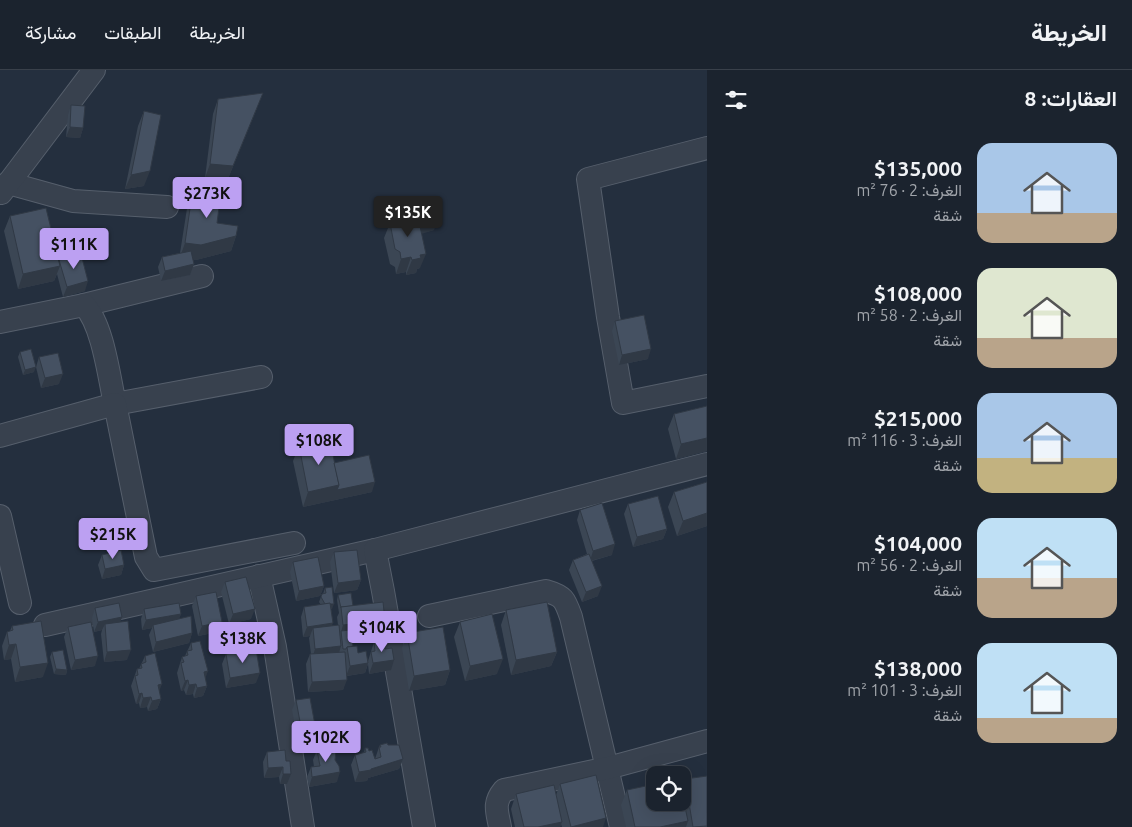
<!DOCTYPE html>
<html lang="ar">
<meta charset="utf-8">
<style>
:root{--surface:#1b232e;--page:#282f3a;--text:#f1f3f6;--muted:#a0a4aa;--line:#39404a;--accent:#bca0f2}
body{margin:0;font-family:Ubuntu,Vazirmatn,sans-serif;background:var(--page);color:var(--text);direction:rtl;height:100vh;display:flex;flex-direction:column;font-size:19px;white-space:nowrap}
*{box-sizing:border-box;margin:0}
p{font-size:16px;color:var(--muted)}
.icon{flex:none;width:28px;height:28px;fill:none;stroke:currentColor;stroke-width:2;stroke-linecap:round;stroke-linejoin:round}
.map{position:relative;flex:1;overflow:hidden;direction:ltr}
.side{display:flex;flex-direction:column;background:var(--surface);width:425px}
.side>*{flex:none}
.tools{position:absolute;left:646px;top:696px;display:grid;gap:10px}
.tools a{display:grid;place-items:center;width:45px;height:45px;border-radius:10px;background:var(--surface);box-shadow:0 5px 20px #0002,0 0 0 1px var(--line);font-size:25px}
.price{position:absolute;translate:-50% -42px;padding:0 11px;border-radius:5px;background:var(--accent);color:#111;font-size:16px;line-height:32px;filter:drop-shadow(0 1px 2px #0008)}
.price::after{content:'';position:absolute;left:50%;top:30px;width:15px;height:11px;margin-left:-8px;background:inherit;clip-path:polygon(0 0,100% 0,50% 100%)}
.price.selected{background:#222;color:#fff}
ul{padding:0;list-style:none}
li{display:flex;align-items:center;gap:15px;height:125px;padding:0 15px}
li span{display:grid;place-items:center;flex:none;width:140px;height:100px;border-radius:15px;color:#555}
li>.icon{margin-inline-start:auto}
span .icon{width:60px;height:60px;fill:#fffc;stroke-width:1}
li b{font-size:21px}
h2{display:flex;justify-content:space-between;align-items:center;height:60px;padding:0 15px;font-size:21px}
header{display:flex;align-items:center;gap:30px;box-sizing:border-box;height:70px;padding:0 25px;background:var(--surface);border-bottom:1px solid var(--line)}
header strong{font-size:24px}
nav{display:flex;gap:28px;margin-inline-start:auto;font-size:18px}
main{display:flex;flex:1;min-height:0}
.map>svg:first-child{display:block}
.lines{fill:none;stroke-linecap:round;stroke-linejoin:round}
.minor-casing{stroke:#565f6c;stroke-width:24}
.minor{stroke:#38414e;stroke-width:22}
.wall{fill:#3b4654}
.shaded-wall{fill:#303945}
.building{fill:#455162;stroke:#303945}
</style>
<header>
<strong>الخريطة</strong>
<nav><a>الخريطة</a><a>الطبقات</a><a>مشاركة</a></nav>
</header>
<main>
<section class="side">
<h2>العقارات: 8<svg class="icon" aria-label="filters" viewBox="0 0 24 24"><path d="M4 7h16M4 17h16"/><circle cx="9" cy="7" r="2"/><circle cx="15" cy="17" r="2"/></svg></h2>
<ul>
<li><span style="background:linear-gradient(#a9c7e8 70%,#b9a48a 0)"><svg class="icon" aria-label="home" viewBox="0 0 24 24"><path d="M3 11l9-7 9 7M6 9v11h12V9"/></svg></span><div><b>$135,000</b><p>الغرف: 2 · 76 m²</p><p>شقة</p></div></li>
<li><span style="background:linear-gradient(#dfe7d0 70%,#b9a48a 0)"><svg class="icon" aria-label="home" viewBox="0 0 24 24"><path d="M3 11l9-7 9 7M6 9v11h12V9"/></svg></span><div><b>$108,000</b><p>الغرف: 2 · 58 m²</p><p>شقة</p></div></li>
<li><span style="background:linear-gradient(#a9c7e8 65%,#c2b280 0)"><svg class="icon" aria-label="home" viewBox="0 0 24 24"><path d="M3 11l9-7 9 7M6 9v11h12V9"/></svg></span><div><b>$215,000</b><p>الغرف: 3 · 116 m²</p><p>شقة</p></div></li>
<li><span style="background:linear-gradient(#bfe0f5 60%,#b9a48a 0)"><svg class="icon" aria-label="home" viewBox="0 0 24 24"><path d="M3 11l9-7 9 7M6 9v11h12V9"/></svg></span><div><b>$104,000</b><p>الغرف: 2 · 56 m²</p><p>شقة</p></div></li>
<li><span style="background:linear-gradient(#bfe0f5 75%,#b9a48a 0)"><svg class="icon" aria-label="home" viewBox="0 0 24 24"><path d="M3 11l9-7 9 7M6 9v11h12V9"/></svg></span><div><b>$138,000</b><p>الغرف: 3 · 101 m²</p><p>شقة</p></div></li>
</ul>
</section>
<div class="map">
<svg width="707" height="757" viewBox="0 0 707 757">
<rect width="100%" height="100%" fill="#242f3e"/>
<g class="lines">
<defs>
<g id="minor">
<path d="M707 78 588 109 608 247 623 333 707 316"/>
<path d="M8 113 73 131 167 137"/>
<path d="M1 123 94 0"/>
<path d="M84 235 202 206"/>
<path d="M0 252 84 235C103 255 109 307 115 334L261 307"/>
<path d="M0 366 115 334 146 487 154 500 294 473"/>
<path d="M0 446 20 533"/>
<path d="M259 506 275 577 303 757"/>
<path d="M429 546 546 521C564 526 565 530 571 547L621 757"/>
<path d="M45 555 375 480"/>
<path d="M424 757 383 521 375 480 707 394"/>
<path d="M500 757C497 741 493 733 504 720L608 698 707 671"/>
</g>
</defs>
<!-- minor casing -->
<use href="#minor" class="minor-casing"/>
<!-- minor -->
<use href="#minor" class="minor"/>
</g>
<!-- wall -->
<g class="wall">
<path d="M218 29 257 38 227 111 205 108 213 44Z"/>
<path d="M71 35 83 58 80 68 66 67 68 45Z"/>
<path d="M144 41V116L125 119 138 56Z"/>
<path d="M193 118 217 153 236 166 231 181 196 190 192 189 194 194 190 205 161 211 158 197 162 187 180 183 188 132Z"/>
<path d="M417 138 434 160 422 163 420 198 417 199 416 203 406 205V202L396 204 395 197 390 194 384 168 390 153 413 148Z"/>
<path d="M10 146 59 192V190L85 221 63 227 57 204 54 211 18 219 4 161Z"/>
<path d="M615 251 648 289 619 295 612 261Z"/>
<path d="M20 282 34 302 23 305 18 287Z"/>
<path d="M39 287 59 314 41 318 36 297Z"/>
<path d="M707 336V381L676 389 668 359 674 344Z"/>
<path d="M299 376 334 393 372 422 303 437 293 391Z"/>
<path d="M707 412V456L677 466 668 437 674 422Z"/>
<path d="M628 434 667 459 663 469 633 477 624 444Z"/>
<path d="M580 440 612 485 592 491 598 526 582 532 569 500 573 490 587 484 577 450Z"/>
<path d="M334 482 361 510 357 520 334 523 330 492Z"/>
<path d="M102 485 124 495 121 505 102 509 98 495Z"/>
<path d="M293 492 324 516 320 526 296 531 290 502Z"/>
<path d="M225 512 251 549 229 554 221 522Z"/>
<path d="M325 518 332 539H331L332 556 338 555 337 547 339 543 337 530 338 525 353 536 385 550 381 560 351 563 353 576 358 583 368 591 374 572 385 579 391 600 369 604 368 594 365 603 347 606 343 620 308 622 306 594 310 584H311L309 568 310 566 303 567 301 547 304 537 321 535 319 532 322 524H323Z"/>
<path d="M196 526 222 552 218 562 198 566 192 536Z"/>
<path d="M95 538 127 590 104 592 101 564 102 560 94 562 92 548Z"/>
<path d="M144 539 181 544 179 548 192 563 189 573 153 582 149 565 152 558 142 560 141 549Z"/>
<path d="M506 540 557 582 551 596 511 605 501 555Z"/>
<path d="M460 552 497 604 465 611 454 567Z"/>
<path d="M12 556 43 607 15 612 11 589 4 590 2 576 7 562 10 561Z"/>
<path d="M68 557 95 596 71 600 64 567Z"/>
<path d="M407 563 450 600 445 615 409 621 402 578Z"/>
<path d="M191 573 205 609 207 616 203 626 194 628 193 624 186 625 184 620 181 621 177 603 182 587 185 586Z"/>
<path d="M52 582 67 600 66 605 54 604 50 587Z"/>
<path d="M226 584 256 613 226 618 222 594Z"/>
<path d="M145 586 159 622 161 629 157 639 148 641 147 637 140 638 139 633 136 634 131 616 137 599H139Z"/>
<path d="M296 630 317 666 314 676 299 678 292 640Z"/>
<path d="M380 675H388L403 689 399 699 368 708 367 711 355 712 351 695 355 685 364 683 365 678 369 681 375 689 379 677Z"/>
<path d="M317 680 335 690 337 712 309 717 307 707 311 697H314L313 690Z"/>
<path d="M267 682 286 691 291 704 287 714H280L279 707 264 708 263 692Z"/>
<path d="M685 709 707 757H626L621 735 627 720 682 732V717Z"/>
<path d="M560 714 603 757H562L561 754 560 757H515L511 739 516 724 556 725Z"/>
</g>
<!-- shaded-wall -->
<g class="shaded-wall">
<path d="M263 23 227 111 205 108 210 94Z"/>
<path d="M70 57 83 58 80 68 66 67Z"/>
<path d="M150 101 144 116 125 119 131 105Z"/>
<path d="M438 150 434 160 418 165 422 154Z"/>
<path d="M236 166 231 181 196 190 180 187 185 173Z"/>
<path d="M426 184 420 198 417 199 416 203 406 205 412 190 420 185Z"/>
<path d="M411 187 406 202 396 204 401 189Z"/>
<path d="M194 194 190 205 161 211 165 201Z"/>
<path d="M60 196 54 211 18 219 23 204Z"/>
<path d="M88 211 85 221 63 227 67 217Z"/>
<path d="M651 279 648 289 619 295 622 285Z"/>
<path d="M36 297 34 302 23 305 25 300Z"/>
<path d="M63 304 59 314 41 318 45 308Z"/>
<path d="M707 368V381L676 389 681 374Z"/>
<path d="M375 412 372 422 303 437 308 422 339 415Z"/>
<path d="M707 443V456L677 466 683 451Z"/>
<path d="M667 459 663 469 633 477 637 467Z"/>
<path d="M615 474 612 485 590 491 593 481Z"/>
<path d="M124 495 121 505 102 509 105 499Z"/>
<path d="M361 510 357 520 334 523 338 513Z"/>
<path d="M324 516 320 526 296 531 299 521Z"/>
<path d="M602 516 598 526 582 532 586 522Z"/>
<path d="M334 534 332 539 323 540 325 535Z"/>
<path d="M255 539 251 549 229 554 233 544Z"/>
<path d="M181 544 177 554 153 555 152 558 142 560 146 550Z"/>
<path d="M122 547 119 557 105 554 102 560 94 562 98 552Z"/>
<path d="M385 550 381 560 341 565V562L343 555Z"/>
<path d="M222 552 218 562 198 566 202 556Z"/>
<path d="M333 553 329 563 313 558 310 566 303 567 307 557Z"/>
<path d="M192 563 189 573 153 582 156 572Z"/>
<path d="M16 574 11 589 4 590 9 575Z"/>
<path d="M341 576 338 586 312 589 315 579Z"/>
<path d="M131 580 127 590 104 592 107 582Z"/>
<path d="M557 582 551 596 511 605 516 590Z"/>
<path d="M98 586 95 596 71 600 75 590Z"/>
<path d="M503 589 497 604 465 611 470 596Z"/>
<path d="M394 590 391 600 369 604 373 593Z"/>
<path d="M48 593 43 607 15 612 20 597Z"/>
<path d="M368 593 365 603 346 606 350 596Z"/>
<path d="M56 599 67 600 66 605 54 604Z"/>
<path d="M450 600 445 615 409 621 414 606Z"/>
<path d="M208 601 204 612V602Z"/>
<path d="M260 603 256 613 226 618 230 608Z"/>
<path d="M188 610 184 620 181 621 185 611Z"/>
<path d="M347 610 343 620 308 622 312 612Z"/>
<path d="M162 614 158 624V615Z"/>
<path d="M196 614 193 624 186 625 189 615Z"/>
<path d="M207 616 203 626 194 628 197 618Z"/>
<path d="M142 623 139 633 136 634 139 624Z"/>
<path d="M151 627 147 637 140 638 143 628Z"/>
<path d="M161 629 157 639 148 641 152 631Z"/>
<path d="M317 666 314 676 299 678 303 668Z"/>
<path d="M403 689 399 699 368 708 367 711 355 712 359 702Z"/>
<path d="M283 697 279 707 264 708 268 698Z"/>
<path d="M340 702 337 712 309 717 312 707Z"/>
<path d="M283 704H291L287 714H280Z"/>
<path d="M606 748 603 757H571Z"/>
<path d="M688 751 686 757H660Z"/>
<path d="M562 752 560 757H538Z"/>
</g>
<!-- building -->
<g class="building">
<path d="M263 23 233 96 210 94 218 29Z"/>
<path d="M71 35 85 36 83 58 70 57Z"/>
<path d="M144 41 161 45 150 101 131 105Z"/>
<path d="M193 118 221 122 217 153 238 156 236 166 201 175 185 173Z"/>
<path d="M433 134 438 150 422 154 417 138Z"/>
<path d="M46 138 60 196 23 204 10 146Z"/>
<path d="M418 147 426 184 420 185 421 188 412 190 411 187 401 189 400 182 395 179 390 153Z"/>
<path d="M191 181 194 194 165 201 162 187Z"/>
<path d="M81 184 88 211 67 217 59 190Z"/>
<path d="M644 245 651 279 622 285 615 251Z"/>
<path d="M31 279 36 297 25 300 20 282Z"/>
<path d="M58 283 63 304 45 308 39 287Z"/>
<path d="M707 336V368L681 374 674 344Z"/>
<path d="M330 370 339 415 308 422 299 376Z"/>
<path d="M369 385 375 412 337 420 339 415 334 393Z"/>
<path d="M707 412V443L683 451 674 422Z"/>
<path d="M658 426 667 459 637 467 628 434Z"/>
<path d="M602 433 615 474 593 481 580 440Z"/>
<path d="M121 480 124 495 105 499 102 485Z"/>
<path d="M357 480 361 510 338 513 334 482Z"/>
<path d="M589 484 602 516 586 522 573 490Z"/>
<path d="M318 487 324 516 299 521 293 492Z"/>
<path d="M246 507 255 539 233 544 225 512Z"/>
<path d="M332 517 334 534H325L321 527 322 524 326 523 325 518Z"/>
<path d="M216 522 222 552 202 556 196 526Z"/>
<path d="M351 523 353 536 341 537V538L338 525Z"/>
<path d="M383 532 385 550 343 555 341 537Z"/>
<path d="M547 532 557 582 516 590 506 540Z"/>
<path d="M119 533 122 547 98 552 95 538Z"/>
<path d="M179 533 181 544 146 550 144 539Z"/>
<path d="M330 533 333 553 307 557 304 537Z"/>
<path d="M492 544 503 589 470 596 460 552Z"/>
<path d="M191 546 192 563 156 572 153 555Z"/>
<path d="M41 551 48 593 20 597 16 574 9 575 7 562 13 560 12 556Z"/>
<path d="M128 551 131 580 107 582 105 554Z"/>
<path d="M91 552 98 586 75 590 68 557Z"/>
<path d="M339 555 341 576 315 579 313 558Z"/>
<path d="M443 557 450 600 414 606 407 563Z"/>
<path d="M350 560 353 576 347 577 346 579H343L341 561Z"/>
<path d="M200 571 208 601 204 602 207 616 197 618 196 614 189 615 188 610 185 611 181 593 184 592 182 587 188 585 187 581 192 580 191 573Z"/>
<path d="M384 571 385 579 392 578 394 590 373 593 371 582 375 581 374 572Z"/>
<path d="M357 576 358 583 366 581 368 593 350 596 347 577Z"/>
<path d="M256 579 260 603 230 608 226 584Z"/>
<path d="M63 580 67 600 56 599 52 582Z"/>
<path d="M345 582 347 610 312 612 310 584Z"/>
<path d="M155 583 162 614 158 615 161 629 152 631 151 627 143 628 142 623 139 624 135 606 138 605 137 599 142 598 141 594 146 592 145 586Z"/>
<path d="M310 628 317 666 303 668 296 630Z"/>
<path d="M387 673 388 675H399L403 689 371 699V700L359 702 355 685 366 682 365 678H368L369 681 372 680 375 689 381 687 379 677H381L380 675Z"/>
<path d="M333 677 336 680 335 690 339 696 340 702 312 707 311 697 320 696 317 680Z"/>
<path d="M285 680 286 691H290L291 704H283V697L268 698 267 682Z"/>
<path d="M596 705 606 748 571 757 560 714Z"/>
<path d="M707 706V756L693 757 685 709Z"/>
<path d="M655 714V732H682V723L688 751 660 757H635L627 720Z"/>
<path d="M554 715 562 752 538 757H524L516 724Z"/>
</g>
</svg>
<div class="tools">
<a><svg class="icon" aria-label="locate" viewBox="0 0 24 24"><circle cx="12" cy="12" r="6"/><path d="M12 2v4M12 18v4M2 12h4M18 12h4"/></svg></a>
</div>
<b class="price" style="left:207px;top:149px">$273K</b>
<b class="price selected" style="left:408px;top:168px">$135K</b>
<b class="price" style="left:74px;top:200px">$111K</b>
<b class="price" style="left:319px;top:396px">$108K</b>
<b class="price" style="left:113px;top:490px">$215K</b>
<b class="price" style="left:382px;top:583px">$104K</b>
<b class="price" style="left:243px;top:594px">$138K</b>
<b class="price" style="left:326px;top:693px">$102K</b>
</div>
</main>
